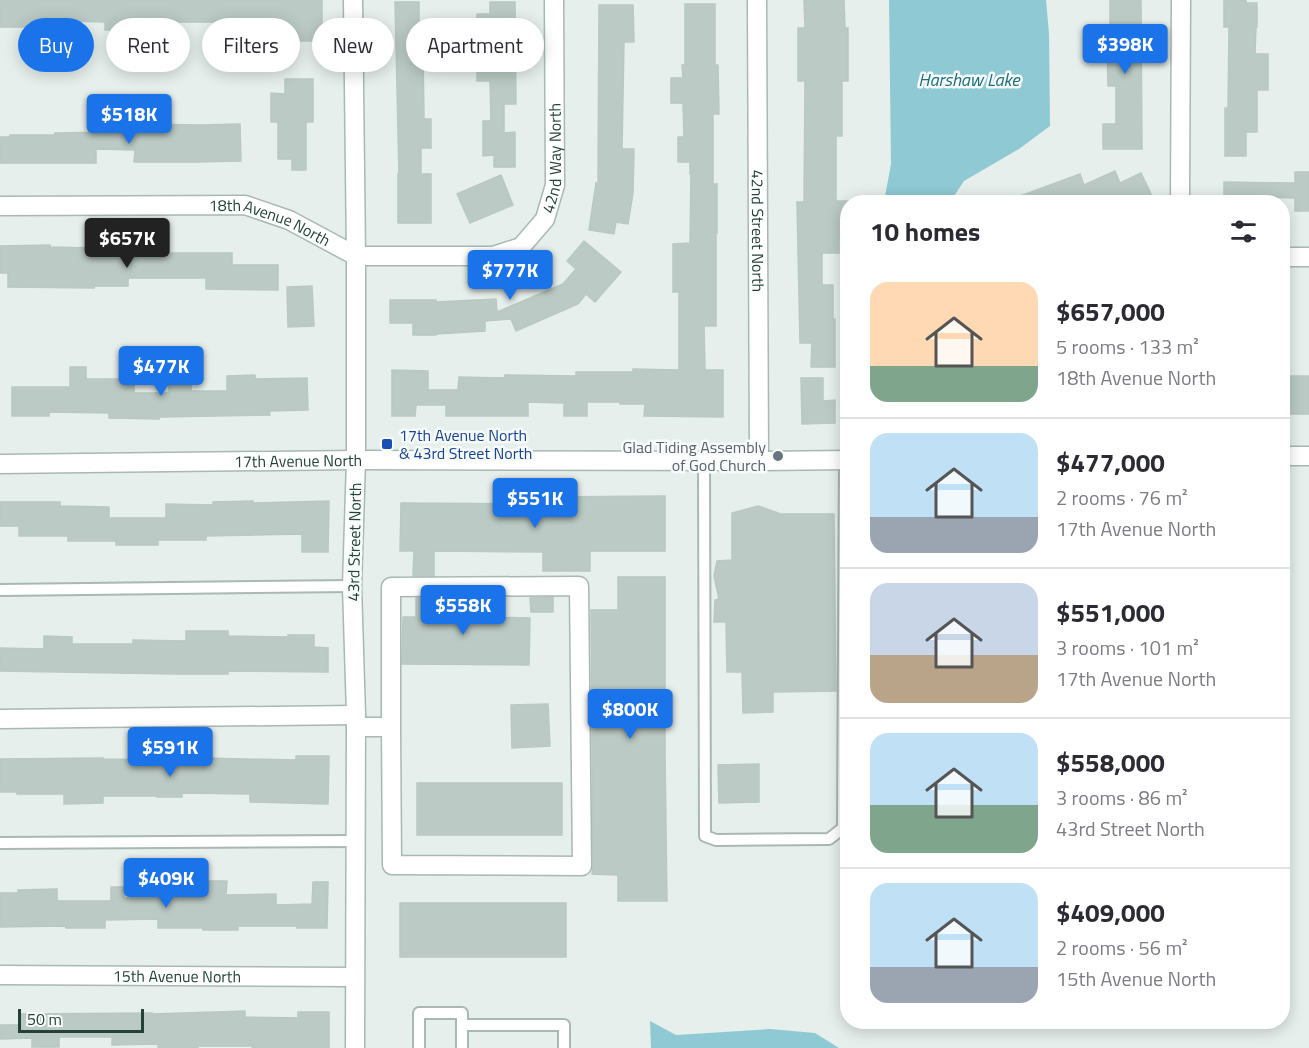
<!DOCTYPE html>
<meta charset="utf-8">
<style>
:root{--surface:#fff;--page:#f2f2f3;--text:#2b2b33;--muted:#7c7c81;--line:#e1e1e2;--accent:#1a73e8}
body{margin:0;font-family:"Titillium Web",sans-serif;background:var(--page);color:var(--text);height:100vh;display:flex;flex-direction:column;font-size:22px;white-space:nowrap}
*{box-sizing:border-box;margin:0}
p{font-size:20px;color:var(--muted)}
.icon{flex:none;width:33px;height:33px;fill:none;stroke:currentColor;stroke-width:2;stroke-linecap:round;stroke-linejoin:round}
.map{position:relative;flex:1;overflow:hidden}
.sheet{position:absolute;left:840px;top:195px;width:450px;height:834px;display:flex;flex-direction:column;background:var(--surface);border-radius:24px;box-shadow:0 3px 15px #0003}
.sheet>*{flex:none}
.hud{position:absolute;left:18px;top:18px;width:570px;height:54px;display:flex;gap:12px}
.scale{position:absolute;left:18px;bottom:15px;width:126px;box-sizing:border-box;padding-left:6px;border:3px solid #24423a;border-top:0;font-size:16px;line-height:21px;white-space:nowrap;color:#24423a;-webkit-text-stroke:4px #f7fbf9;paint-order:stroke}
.price{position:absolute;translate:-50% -51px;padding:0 14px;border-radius:6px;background:var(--accent);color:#fff;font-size:20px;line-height:39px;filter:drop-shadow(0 2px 3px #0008)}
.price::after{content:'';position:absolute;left:50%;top:36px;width:18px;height:14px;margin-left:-9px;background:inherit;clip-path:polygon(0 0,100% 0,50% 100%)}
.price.active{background:#222;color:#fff}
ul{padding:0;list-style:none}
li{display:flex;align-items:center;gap:18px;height:150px;padding:0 30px}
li+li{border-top:2px solid var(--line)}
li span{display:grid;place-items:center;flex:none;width:168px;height:120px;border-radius:18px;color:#555}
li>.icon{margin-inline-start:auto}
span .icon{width:72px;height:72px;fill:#fffc;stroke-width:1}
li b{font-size:26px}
h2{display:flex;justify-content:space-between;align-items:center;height:72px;padding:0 30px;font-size:26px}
.tag{padding:0 21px;border-radius:27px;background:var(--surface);box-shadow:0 3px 15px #0003;font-size:21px;line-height:54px}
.tag.active{background:var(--accent);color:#fff}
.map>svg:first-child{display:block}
.water{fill:#8ec9d4}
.building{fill:#bbcac4;stroke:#b8c9c2;stroke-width:1.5}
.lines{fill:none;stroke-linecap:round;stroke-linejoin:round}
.service-casing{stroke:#a8b8b2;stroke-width:14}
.minor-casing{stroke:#a8b8b2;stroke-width:21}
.tertiary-casing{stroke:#a8b8b2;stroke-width:21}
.service{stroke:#fff;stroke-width:10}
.minor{stroke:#fff;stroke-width:18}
.tertiary{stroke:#fff;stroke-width:18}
.transit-dot{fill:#1a4fb4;stroke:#f7fbf9;stroke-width:2}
.worship-dot{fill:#6b7280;stroke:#f7fbf9;stroke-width:2}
.labels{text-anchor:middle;stroke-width:5;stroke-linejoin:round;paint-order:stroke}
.street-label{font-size:16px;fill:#24423a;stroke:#f7fbf9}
.transit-label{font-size:16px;fill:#164399;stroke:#f7fbf9;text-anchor:start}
.worship-label{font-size:16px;fill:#5b616d;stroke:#f7fbf9;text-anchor:end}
.water-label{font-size:18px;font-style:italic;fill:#1c6f80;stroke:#f7fbf9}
</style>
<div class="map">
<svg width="1309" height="1048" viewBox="0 0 1309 1048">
<rect width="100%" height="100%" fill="#e6efeb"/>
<!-- water -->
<g class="water">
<path d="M889 0H1046L1049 34 1050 126 1019 149 964 181 950 202H884L891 164Z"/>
<path d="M650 1021 676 1035 770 1029 815 1033 839 1048H651Z"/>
</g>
<!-- building -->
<g class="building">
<path d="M0 0H322V41H293L294 28H279V24H218V22H147V30H105V22L36 20V27H0Z"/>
<path d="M804 0H844L845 28H848V81H842V136H836V201H848V240H839V253H822V285H833V319H835V367H811L812 343H800L797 202H804L805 81H798V28H805Z"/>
<path d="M1110 0H1141L1142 149H1103V124H1116V86H1108L1107 40H1110Z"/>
<path d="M1224 0H1246V3H1257V27H1256L1255 54H1268V90H1257V132H1246V156H1225V108H1228L1229 27H1224Z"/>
<path d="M395 2H419V26H431V50L423 51 424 119H431V148H421V174H431V223H398V174H399Z"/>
<path d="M490 2H515L516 104H504V133L515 132V167H494V155L483 156V121H491L490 81H477V14H490Z"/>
<path d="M685 4H715V65H718L719 114H713V184H717V233H716V326H704L705 370H723V417L644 416 645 404H620V402H587V416H564V403L528 402V416H446V405H416L415 416H392V370L428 371V390H458L459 377 505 378V375L576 376V372H633V369L679 370V292H673V244L690 243 691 174H690V162H678V137H684L683 103H671V78H683L682 65H685Z"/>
<path d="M599 5H633L634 42H624L622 149H634L633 193 628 224 616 222 614 234 589 230 596 183 598 184Z"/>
<path d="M285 79H313V122H306V170H292V159H278V122H271V93L285 94Z"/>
<path d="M123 124 203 125 240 124 241 161 196 162H134L135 150 96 149V163H0V137H10V135H55V133L111 132V127H123Z"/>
<path d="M1115 171 1120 183 1141 173 1152 196 1136 202H1007V201L1080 174 1084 185Z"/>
<path d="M1295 172H1309V211H1295V198L1266 197V202H1224V182L1295 183Z"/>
<path d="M501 175 513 205 470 223 457 194Z"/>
<path d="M584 241 621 272 595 302 586 294 578 304 516 331 511 319 485 321V331L436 334V335H413V323H390V300H436V302L496 299 497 312 563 284 576 269 567 261Z"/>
<path d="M50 245V247L95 248V253H232V265H278V290L206 289V278H128V286H95L94 288 8 287V273H0V246Z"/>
<path d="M312 286 314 326 288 327 287 287Z"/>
<path d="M122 351H135L134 393H169V378H192L191 391H227V376L255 375V379L307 378 308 410 269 411 270 415 159 417V419L109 418V413L49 412V416H12V387H70V367H86V379H122Z"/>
<rect x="1282" y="376" width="27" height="38"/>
<path d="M801 378H823V401L835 400V423L802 424Z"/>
<path d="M665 496V551H590V571H543V552L434 551V576H416L413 575 414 551H400L401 503 541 504V497Z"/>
<path d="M253 501V503L329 501 328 552H302V534L206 536V540H158V545H116V541H68V536H19V526H0V502H60V506L109 507V518H166V504L213 505V502Z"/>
<path d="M758 506 781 514H834L836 691 773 692V712L743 713 742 672H727L726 622H714L715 600 719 599 714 576 717 561 732 560V513Z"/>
<path d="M618 577H665V753L667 901H618V875L592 874 593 866 591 610H618Z"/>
<path d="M553 597V612H531L530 598Z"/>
<path d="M416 598H476V617L530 618 529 665 402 664 403 617H416Z"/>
<path d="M186 631H228V636L288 637V635H314V647L328 648V672L228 671V674H176L0 671V648L44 649V636L72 637V644H133V640L186 641Z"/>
<path d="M548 704 550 746 512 748 511 705Z"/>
<path d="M296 756H329L328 804 250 802V794L182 793V797H157V796H103V803L64 804V794H17V792H0V759L103 758V759L157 760V757L296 760Z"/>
<path d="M759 764V802L719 803 718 765Z"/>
<rect x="417" y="783" width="145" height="52"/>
<path d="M204 881H227L226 895 276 894V905L312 904 313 882H328L327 928H297V926H238V930H203V928H158V919L105 920V928H66L65 926 0 927V893H18V890L57 889V901H111V887H124V898H159V884H204Z"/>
<rect x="400" y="903" width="166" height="54"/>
<path d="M245 1011V1017L298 1018V1012H329V1048H252V1046H198V1048H158V1044L112 1045V1037H59V1047H32V1038L0 1039V1025H19V1014L152 1013V1014Z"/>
</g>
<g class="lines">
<defs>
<g id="service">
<path d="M704 460 705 836 716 840 829 839 843 828 845 460"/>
<path d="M0 590 352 586"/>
<path d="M0 843 355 841"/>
<path d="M462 1025H564V1048"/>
<path d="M419 1048V1013H462V1048"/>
</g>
<g id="minor">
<path d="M353 0 356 256V460L352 586 356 715 355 1048"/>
<path id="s1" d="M757 0 759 461"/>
<path d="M1180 202 1181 0"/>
<path id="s2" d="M0 206 245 205 289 220 356 256H493L521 247 545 219 555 185 554 0"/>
<path d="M1282 257H1309"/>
<path d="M0 719 356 715"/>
<path d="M356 727H391V587L579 586 582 866 392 865 391 727"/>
<path id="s3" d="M0 975 354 977"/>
</g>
<g id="tertiary">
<path d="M1282 456H1309"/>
<path id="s4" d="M0 464 356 460 759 461 848 460"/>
</g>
</defs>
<!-- service casing -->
<use href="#service" class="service-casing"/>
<!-- minor casing -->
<use href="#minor" class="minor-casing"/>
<!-- tertiary casing -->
<use href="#tertiary" class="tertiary-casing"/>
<!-- service -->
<use href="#service" class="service"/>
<!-- minor -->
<use href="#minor" class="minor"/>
<!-- tertiary -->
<use href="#tertiary" class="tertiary"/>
</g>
<!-- markers -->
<rect class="transit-dot" x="381" y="438" width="12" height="12" rx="3"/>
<circle class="worship-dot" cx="778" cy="456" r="6"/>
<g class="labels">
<!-- street labels -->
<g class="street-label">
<text dy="6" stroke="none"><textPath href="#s2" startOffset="633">42nd Way North</textPath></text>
<text dy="6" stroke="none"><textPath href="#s2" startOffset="273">18th Avenue North</textPath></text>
<text dy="6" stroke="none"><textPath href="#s1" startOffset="231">42nd Street North</textPath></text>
<text dy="6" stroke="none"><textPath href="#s4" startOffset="298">17th Avenue North</textPath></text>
<text transform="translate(354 542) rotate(-89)" y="6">43rd Street North</text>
<text dy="6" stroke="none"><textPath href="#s3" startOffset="177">15th Avenue North</textPath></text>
</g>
<!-- transit labels -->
<g class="transit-label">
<text x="399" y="441">17th Avenue North<tspan x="399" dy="18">&amp; 43rd Street North</tspan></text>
</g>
<!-- worship labels -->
<g class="worship-label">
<text x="766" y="453">Glad Tiding Assembly<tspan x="766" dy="18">of God Church</tspan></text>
</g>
<!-- water labels -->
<g class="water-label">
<text x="969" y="86">Harshaw Lake</text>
</g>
</g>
</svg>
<div class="scale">50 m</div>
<b class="price" style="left:1125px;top:75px">$398K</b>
<b class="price" style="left:129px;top:145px">$518K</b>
<b class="price active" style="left:127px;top:269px">$657K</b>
<b class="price" style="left:510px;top:301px">$777K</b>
<b class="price" style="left:161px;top:397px">$477K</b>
<b class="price" style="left:535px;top:529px">$551K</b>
<b class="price" style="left:463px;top:636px">$558K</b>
<b class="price" style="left:630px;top:740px">$800K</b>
<b class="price" style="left:170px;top:778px">$591K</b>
<b class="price" style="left:166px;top:909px">$409K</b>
<div class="hud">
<a class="tag active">Buy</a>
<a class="tag">Rent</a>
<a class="tag">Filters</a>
<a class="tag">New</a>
<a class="tag">Apartment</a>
</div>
<section class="sheet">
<h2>10 homes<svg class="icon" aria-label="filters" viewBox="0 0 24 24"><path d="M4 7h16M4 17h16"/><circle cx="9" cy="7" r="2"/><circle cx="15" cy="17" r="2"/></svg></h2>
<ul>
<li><span style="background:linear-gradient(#ffd9b3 70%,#7fa58c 0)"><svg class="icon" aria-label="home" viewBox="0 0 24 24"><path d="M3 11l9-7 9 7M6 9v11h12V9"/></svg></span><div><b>$657,000</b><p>5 rooms · 133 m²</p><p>18th Avenue North</p></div></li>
<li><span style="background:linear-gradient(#bfe0f5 70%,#9aa5b1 0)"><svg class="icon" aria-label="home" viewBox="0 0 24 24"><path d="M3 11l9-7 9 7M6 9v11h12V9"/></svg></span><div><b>$477,000</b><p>2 rooms · 76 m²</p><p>17th Avenue North</p></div></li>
<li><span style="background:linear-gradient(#c9d6e8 60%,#b9a48a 0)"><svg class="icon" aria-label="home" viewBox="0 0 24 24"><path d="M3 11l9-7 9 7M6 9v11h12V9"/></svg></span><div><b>$551,000</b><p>3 rooms · 101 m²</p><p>17th Avenue North</p></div></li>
<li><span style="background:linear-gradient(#bfe0f5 60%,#7fa58c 0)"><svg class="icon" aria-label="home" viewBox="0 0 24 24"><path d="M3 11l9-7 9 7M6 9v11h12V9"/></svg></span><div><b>$558,000</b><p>3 rooms · 86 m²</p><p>43rd Street North</p></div></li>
<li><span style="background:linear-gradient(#bfe0f5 70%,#9aa5b1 0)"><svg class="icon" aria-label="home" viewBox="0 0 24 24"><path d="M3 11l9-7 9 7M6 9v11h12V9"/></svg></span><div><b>$409,000</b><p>2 rooms · 56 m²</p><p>15th Avenue North</p></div></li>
</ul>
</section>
</div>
